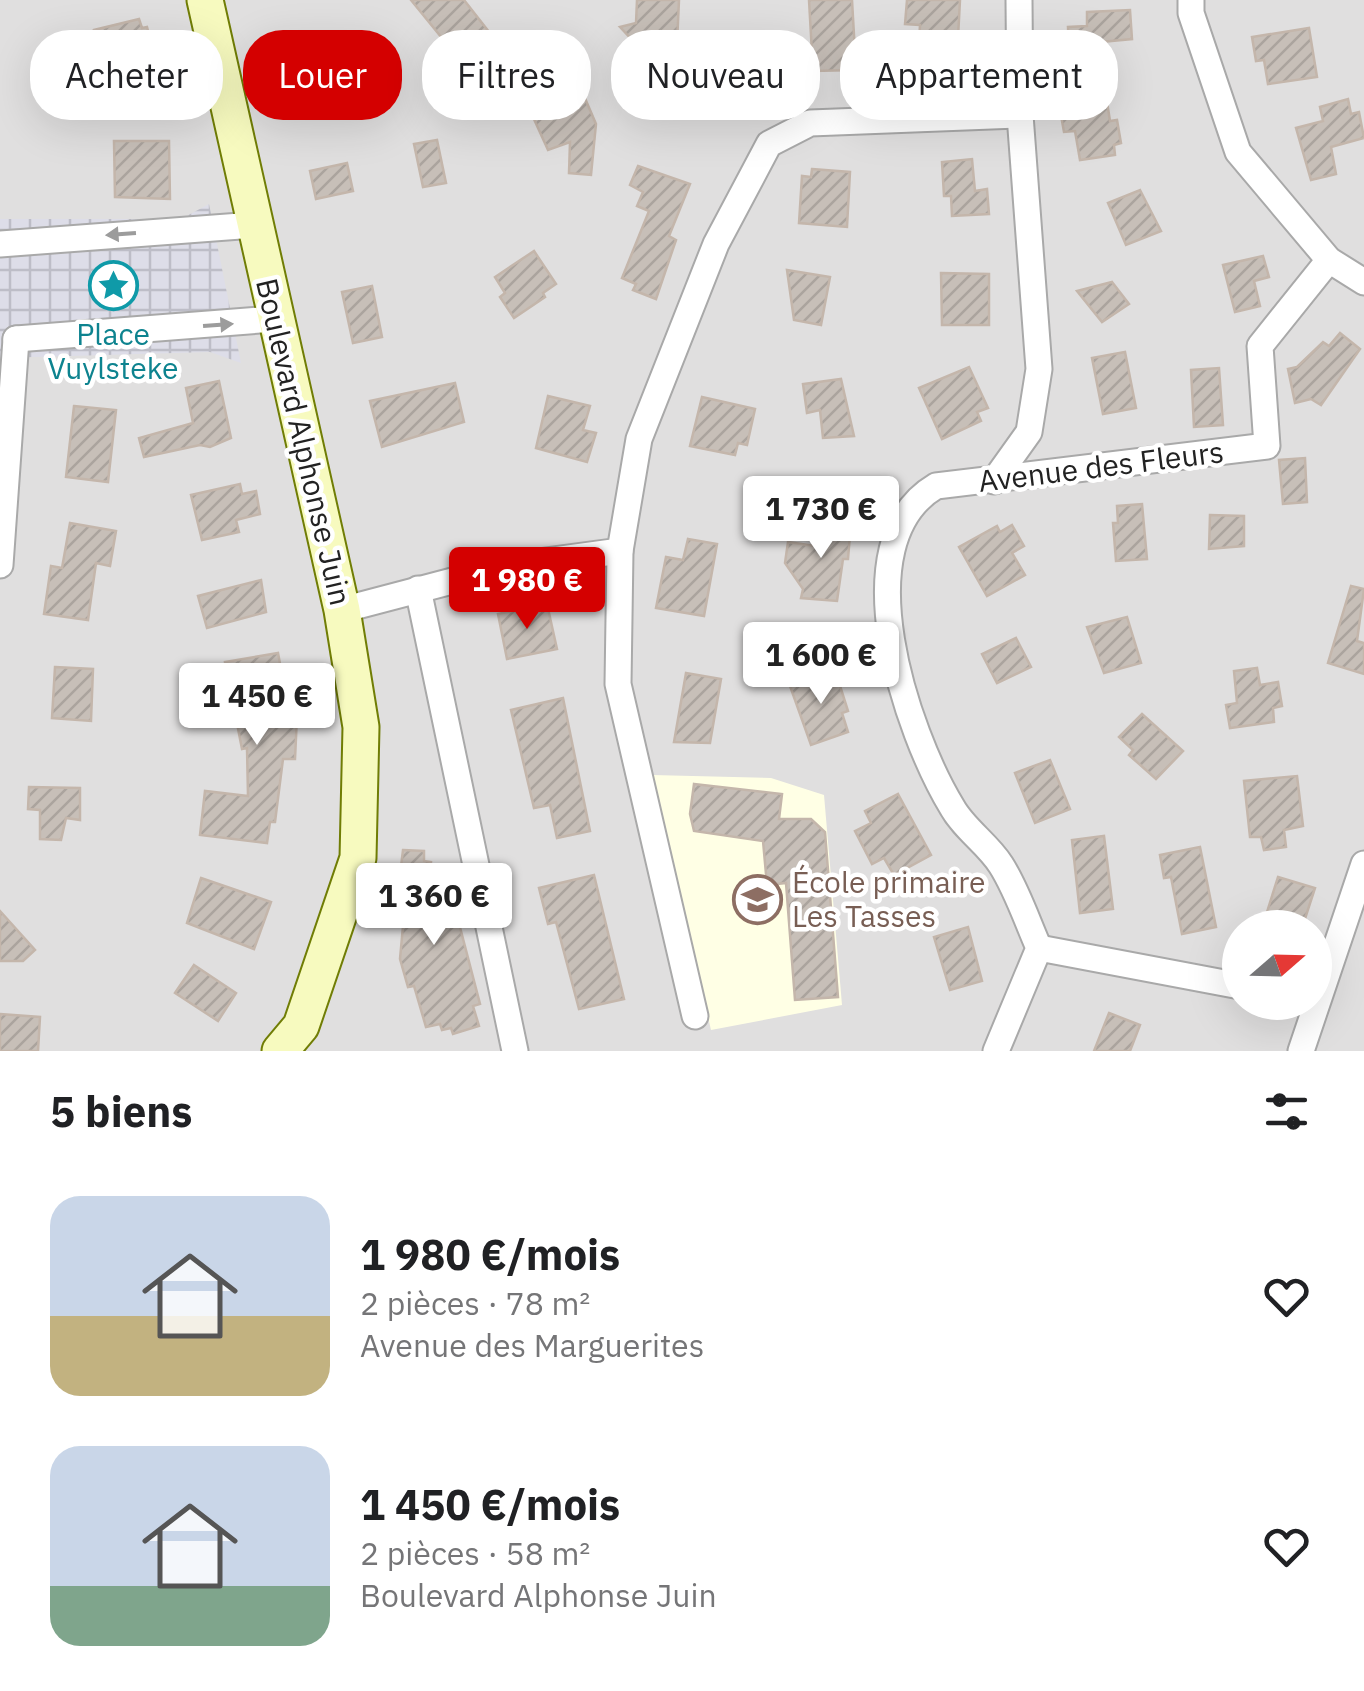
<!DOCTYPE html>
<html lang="fr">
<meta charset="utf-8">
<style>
:root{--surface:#fff;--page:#f6f6f6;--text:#202124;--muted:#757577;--accent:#d40000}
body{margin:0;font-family:"IBM Plex Sans",sans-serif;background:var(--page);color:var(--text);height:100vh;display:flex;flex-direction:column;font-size:38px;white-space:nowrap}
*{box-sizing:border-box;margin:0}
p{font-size:32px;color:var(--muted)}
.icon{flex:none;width:55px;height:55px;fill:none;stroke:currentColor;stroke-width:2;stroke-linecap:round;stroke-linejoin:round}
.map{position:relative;height:1051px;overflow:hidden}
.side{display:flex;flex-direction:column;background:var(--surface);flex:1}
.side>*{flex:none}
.guide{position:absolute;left:30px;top:30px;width:1305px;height:90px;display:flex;gap:20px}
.needle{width:65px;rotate:70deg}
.controls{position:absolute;left:1222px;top:910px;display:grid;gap:20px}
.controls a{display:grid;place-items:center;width:110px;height:110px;border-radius:50%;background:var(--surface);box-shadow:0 10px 40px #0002;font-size:50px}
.price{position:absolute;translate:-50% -85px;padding:0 22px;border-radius:10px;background:#fff;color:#222;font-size:32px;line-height:65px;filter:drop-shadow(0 2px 5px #0008)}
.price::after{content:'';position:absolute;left:50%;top:60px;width:30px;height:22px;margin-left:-15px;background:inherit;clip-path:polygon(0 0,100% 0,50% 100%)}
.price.on{background:var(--accent);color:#fff}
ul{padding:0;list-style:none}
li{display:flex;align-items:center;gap:30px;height:250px;padding:0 50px}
li span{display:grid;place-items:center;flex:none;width:280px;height:200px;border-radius:30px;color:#555}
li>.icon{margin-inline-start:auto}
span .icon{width:120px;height:120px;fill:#fffc;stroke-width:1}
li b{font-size:42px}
h2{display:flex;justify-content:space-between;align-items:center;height:120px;padding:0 50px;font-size:42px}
.pill{padding:0 35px;border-radius:40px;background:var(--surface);box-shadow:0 10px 40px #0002;font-size:35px;line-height:90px}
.pill.on{background:var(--accent);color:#fff}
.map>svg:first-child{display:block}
.residential{fill:#e0dfdf;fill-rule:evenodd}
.education{fill:#ffffe5}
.plaza{fill:url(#plaza-grid)}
.building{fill:url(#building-hatch);stroke:#c4b6ab;stroke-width:2.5}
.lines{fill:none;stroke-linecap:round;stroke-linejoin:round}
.street-casing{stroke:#a9a9a9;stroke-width:29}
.secondary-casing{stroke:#707d05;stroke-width:39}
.street{stroke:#fff;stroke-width:25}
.secondary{stroke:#f7fabf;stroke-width:35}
.oneway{fill:#9c9c9c}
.labels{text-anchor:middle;stroke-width:9;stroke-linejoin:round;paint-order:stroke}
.culture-label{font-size:30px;fill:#0d838f;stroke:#fff}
.street-label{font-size:30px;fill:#222;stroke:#fff}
.education-label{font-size:30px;fill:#785e54;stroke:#fff;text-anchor:start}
</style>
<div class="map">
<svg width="1364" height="1051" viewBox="0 0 1364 1051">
<defs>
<pattern id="plaza-grid" width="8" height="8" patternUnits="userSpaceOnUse" patternTransform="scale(2.5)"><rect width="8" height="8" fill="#dddde8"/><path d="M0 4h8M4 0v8" fill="none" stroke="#bdbdc7"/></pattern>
<pattern id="building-hatch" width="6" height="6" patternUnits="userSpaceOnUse" patternTransform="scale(2.5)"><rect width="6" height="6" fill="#c7bfb8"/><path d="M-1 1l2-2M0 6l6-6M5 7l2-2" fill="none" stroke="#aba49e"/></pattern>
</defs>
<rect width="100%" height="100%" fill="#f2efe9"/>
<!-- residential -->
<path class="residential" d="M0 0H1364V1051H0ZM1240 928H1315V1002H1240Z"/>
<!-- education -->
<path class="education" d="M652 775 771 778 824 795 842 1005 711 1030Z"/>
<!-- plaza -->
<path class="plaza" d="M209 204 241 363 210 352 0 358V219H181Z"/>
<!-- building -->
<g class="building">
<path d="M411 0H464L507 55 472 75Z"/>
<path d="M637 0H679L677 44H664L649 58 620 27 636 23Z"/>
<path d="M809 0H852L856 70 813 71Z"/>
<path d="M907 0H960L958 38 919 43 920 25 905 24Z"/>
<path d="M1130 10 1132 39 1101 42V51L1069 52 1068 27 1087 26V12Z"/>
<path d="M139 19 142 28 147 27 153 51 103 62 94 30Z"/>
<path d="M1309 28 1317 77 1268 84 1264 60 1256 61 1252 37Z"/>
<path d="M317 57 321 74 330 73 336 102 293 110 287 81 296 79 294 61Z"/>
<path d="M551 84 558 99 581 89 596 124 591 175 569 173 570 142 548 150 523 95Z"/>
<path d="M1348 99 1351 114 1359 112 1364 138 1331 147 1336 174 1311 180 1296 128 1323 121 1320 107Z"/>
<path d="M1107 102 1110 121 1117 120 1121 143 1114 145 1115 155 1080 160 1075 131 1064 132 1060 110Z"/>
<path d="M437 140 446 183 423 187 414 144Z"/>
<path d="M114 141H169L170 199 115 197Z"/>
<path d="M972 159 975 191 987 189 989 214 952 216 951 196H944L942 162Z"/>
<path d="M347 163 353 191 316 199 310 171Z"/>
<path d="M638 166 690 184 669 236 676 240 656 299 633 290 636 284 622 278 649 211 637 206 643 192 630 185Z"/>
<path d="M812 169 850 172 847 227 799 223 802 176 811 177Z"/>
<path d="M1140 190 1161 231 1126 245 1108 203Z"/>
<path d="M534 251 556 284 543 293 545 297 514 318 500 297 505 293 495 277Z"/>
<path d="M1263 256 1269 277 1254 281 1260 306 1235 312 1223 265Z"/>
<path d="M787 270 830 277 821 325 794 320Z"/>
<path d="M941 273 989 274V325H942Z"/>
<path d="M1112 282 1129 304 1102 322 1077 291Z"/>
<path d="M372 286 382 337 353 343 342 292Z"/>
<path d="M1340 333 1360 349 1321 405 1311 399 1295 403 1288 369 1297 367 1323 342 1329 346Z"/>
<path d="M1125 352 1136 408 1103 414 1092 358Z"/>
<path d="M969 367 988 408 977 412 981 421 942 439 919 388Z"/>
<path d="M1219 368 1223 425 1194 427 1191 370Z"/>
<path d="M841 379 854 436 823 438 820 410 807 413 803 384Z"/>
<path d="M219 381 231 438 210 447 200 445 144 457 139 438 193 423 186 388Z"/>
<path d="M455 383 464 422 382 447 370 401Z"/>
<path d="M548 396 590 406 583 430 596 433 587 462 536 448Z"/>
<path d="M702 397 755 409 747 445 738 443 735 455 690 446Z"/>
<path d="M74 406 116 410 108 482 66 477Z"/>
<path d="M1305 458 1307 502 1283 504 1279 460Z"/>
<path d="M240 484 242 494 256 491 260 514 236 520 239 532 202 540 191 495Z"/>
<path d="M1142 504 1147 559 1116 561 1113 523H1118L1117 506Z"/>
<path d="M1210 515 1244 516V546L1209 549Z"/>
<path d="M818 520 851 523 848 559H843L837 601 801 598 803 589 785 563 788 542 815 546Z"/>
<path d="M70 523 116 531 110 566 96 563 88 620 44 614 51 566 62 568Z"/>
<path d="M1012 525 1024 546 1012 553 1025 575 987 596 959 547 997 526 1000 532Z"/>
<path d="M688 539 717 544 704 616 656 608 666 557 683 560Z"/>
<path d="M261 580 266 612 207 628 198 596Z"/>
<path d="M1351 586 1364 589 1357 641 1364 643V674L1328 663Z"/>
<path d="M547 604 557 649 507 659 498 614Z"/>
<path d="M1127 617 1141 663 1104 673 1087 627Z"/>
<path d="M1016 638 1031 667 997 683 982 654Z"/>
<path d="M278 653 281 669 293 667 298 695 295 759H283L275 822H270L267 843 200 835 205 791 248 796 247 748 242 749 225 662Z"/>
<path d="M55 667 93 669 91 721 52 718Z"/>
<path d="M1257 668 1260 685 1278 682 1282 706 1273 708 1274 722 1230 728 1226 705 1237 703 1234 671Z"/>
<path d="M835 670 848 711 842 713 848 732 811 745 790 686Z"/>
<path d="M686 673 721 679 710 743 674 742Z"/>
<path d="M563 698 590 831 557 838 550 805 534 808 511 710Z"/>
<path d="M1142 714 1183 751 1156 779 1129 755 1133 750 1119 737Z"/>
<path d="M1050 760 1070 809 1035 823 1015 773Z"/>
<path d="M1297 776 1303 826 1284 830 1286 847 1264 850 1261 837H1250L1244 781Z"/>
<path d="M694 784 782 794 779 819H811L825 832 838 997 795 1000 786 883 767 885 763 841 694 831 690 814Z"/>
<path d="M29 787 80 788V820L66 818 61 840 40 839V810L28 809Z"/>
<path d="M898 794 931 855 894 875 884 858 872 864 855 831 871 823 865 811Z"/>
<path d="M1104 836 1113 909 1080 913 1072 840Z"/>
<path d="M1200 847 1216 927 1182 934 1171 877 1164 878 1160 855Z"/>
<path d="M403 850 424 851V861L431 862 430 875 450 889 480 1004 473 1006 479 1026 453 1034 451 1028 442 1030 440 1024 426 1027 414 986 408 987 400 959 404 915H395Z"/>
<path d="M594 875 624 999 579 1009 556 922 548 924 539 888Z"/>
<path d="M1278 877 1315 888 1302 928H1262Z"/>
<path d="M201 878 271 902 254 949 187 923Z"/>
<path d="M0 911 35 950 23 961H0Z"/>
<path d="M968 927 982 981 950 990 934 937Z"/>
<path d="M194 965 236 993 218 1021 175 993Z"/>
<path d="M1109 1013 1140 1025 1130 1051H1094Z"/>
<path d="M0 1014 40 1017 38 1051H0Z"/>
</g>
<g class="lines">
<defs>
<g id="street">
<path d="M1191 0V13L1238 152 1329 260 1364 282"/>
<path d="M0 244 254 225"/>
<path d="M16 339 274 319"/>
<path d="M994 481 1029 432 1039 369 1020 115 1019 0"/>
<path d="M620 551 618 684 695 1016"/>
<path d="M0 565 16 339"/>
<path d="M418 589 515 1051"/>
<path d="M342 610 509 566 620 551 639 439 716 244 769 144 810 123 1020 115"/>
<path d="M1039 948 1240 986"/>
<path d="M996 1051 1039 948C1027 921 1017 890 1001 865 988 844 964 829 952 807 907 733 841 542 936 486L1267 446 1260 346 1329 260"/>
<path d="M1301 1051 1364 864"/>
</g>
<path id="secondary" d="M205 0 342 610 361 727 358 858 301 1026 280 1051"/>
</defs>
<!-- street casing -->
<use href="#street" class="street-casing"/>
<!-- secondary casing -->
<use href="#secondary" class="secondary-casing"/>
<!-- street -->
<use href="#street" class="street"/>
<!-- secondary -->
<use href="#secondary" class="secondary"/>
</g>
<!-- one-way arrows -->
<defs><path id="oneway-solid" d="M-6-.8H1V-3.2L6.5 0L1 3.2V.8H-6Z" transform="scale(2.5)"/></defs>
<g class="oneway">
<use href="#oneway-solid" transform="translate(121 234) rotate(176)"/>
<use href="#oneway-solid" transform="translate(218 325) rotate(-4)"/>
</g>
<!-- icons -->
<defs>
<symbol id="sight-ring" viewBox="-11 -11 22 22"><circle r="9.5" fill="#fff" stroke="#0f9aa8" stroke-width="1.5"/><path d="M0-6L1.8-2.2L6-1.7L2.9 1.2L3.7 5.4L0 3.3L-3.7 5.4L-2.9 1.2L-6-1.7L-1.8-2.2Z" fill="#0f9aa8"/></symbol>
<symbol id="school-ring" viewBox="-11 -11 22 22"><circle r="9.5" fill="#fff" stroke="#8d6e63" stroke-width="1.5"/><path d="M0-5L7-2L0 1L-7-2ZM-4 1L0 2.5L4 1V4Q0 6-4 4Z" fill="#8d6e63"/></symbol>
</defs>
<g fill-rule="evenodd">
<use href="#sight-ring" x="86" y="258" width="55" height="55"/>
<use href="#school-ring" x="730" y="872" width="55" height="55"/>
</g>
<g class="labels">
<!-- culture labels -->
<g class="culture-label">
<text x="113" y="345">Place<tspan x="113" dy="34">Vuylsteke</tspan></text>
</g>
<!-- street labels -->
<g class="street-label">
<text transform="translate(303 442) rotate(77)" y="10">Boulevard Alphonse Juin</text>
<text transform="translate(1101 467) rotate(-7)" y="10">Avenue des Fleurs</text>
</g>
<!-- education labels -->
<g class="education-label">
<text x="792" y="893">École primaire<tspan x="792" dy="34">Les Tasses</tspan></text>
</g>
</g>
</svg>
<div class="controls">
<a><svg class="needle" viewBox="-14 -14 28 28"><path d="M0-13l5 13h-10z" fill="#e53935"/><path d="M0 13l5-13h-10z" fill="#757577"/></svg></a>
</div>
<b class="price" style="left:821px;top:561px">1 730 €</b>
<b class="price on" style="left:527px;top:632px">1 980 €</b>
<b class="price" style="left:821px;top:707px">1 600 €</b>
<b class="price" style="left:257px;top:748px">1 450 €</b>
<b class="price" style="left:434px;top:948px">1 360 €</b>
<div class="guide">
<a class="pill">Acheter</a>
<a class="pill on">Louer</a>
<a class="pill">Filtres</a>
<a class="pill">Nouveau</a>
<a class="pill">Appartement</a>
</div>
</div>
<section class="side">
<h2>5 biens<svg class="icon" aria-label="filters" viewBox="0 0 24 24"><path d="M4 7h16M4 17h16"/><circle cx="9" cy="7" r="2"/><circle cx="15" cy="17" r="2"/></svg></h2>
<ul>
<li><span style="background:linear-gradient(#c9d6e8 60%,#c2b280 0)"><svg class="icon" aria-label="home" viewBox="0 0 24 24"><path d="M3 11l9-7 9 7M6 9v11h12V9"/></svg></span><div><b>1 980 €/mois</b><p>2 pièces · 78 m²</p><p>Avenue des Marguerites</p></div><svg class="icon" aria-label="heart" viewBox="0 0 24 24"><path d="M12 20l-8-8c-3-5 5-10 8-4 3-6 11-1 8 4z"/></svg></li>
<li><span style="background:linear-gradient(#c9d6e8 70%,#7fa58c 0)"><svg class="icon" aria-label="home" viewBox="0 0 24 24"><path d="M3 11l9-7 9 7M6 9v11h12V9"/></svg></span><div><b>1 450 €/mois</b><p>2 pièces · 58 m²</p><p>Boulevard Alphonse Juin</p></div><svg class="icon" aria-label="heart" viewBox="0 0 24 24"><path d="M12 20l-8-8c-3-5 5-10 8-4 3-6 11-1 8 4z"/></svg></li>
</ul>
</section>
